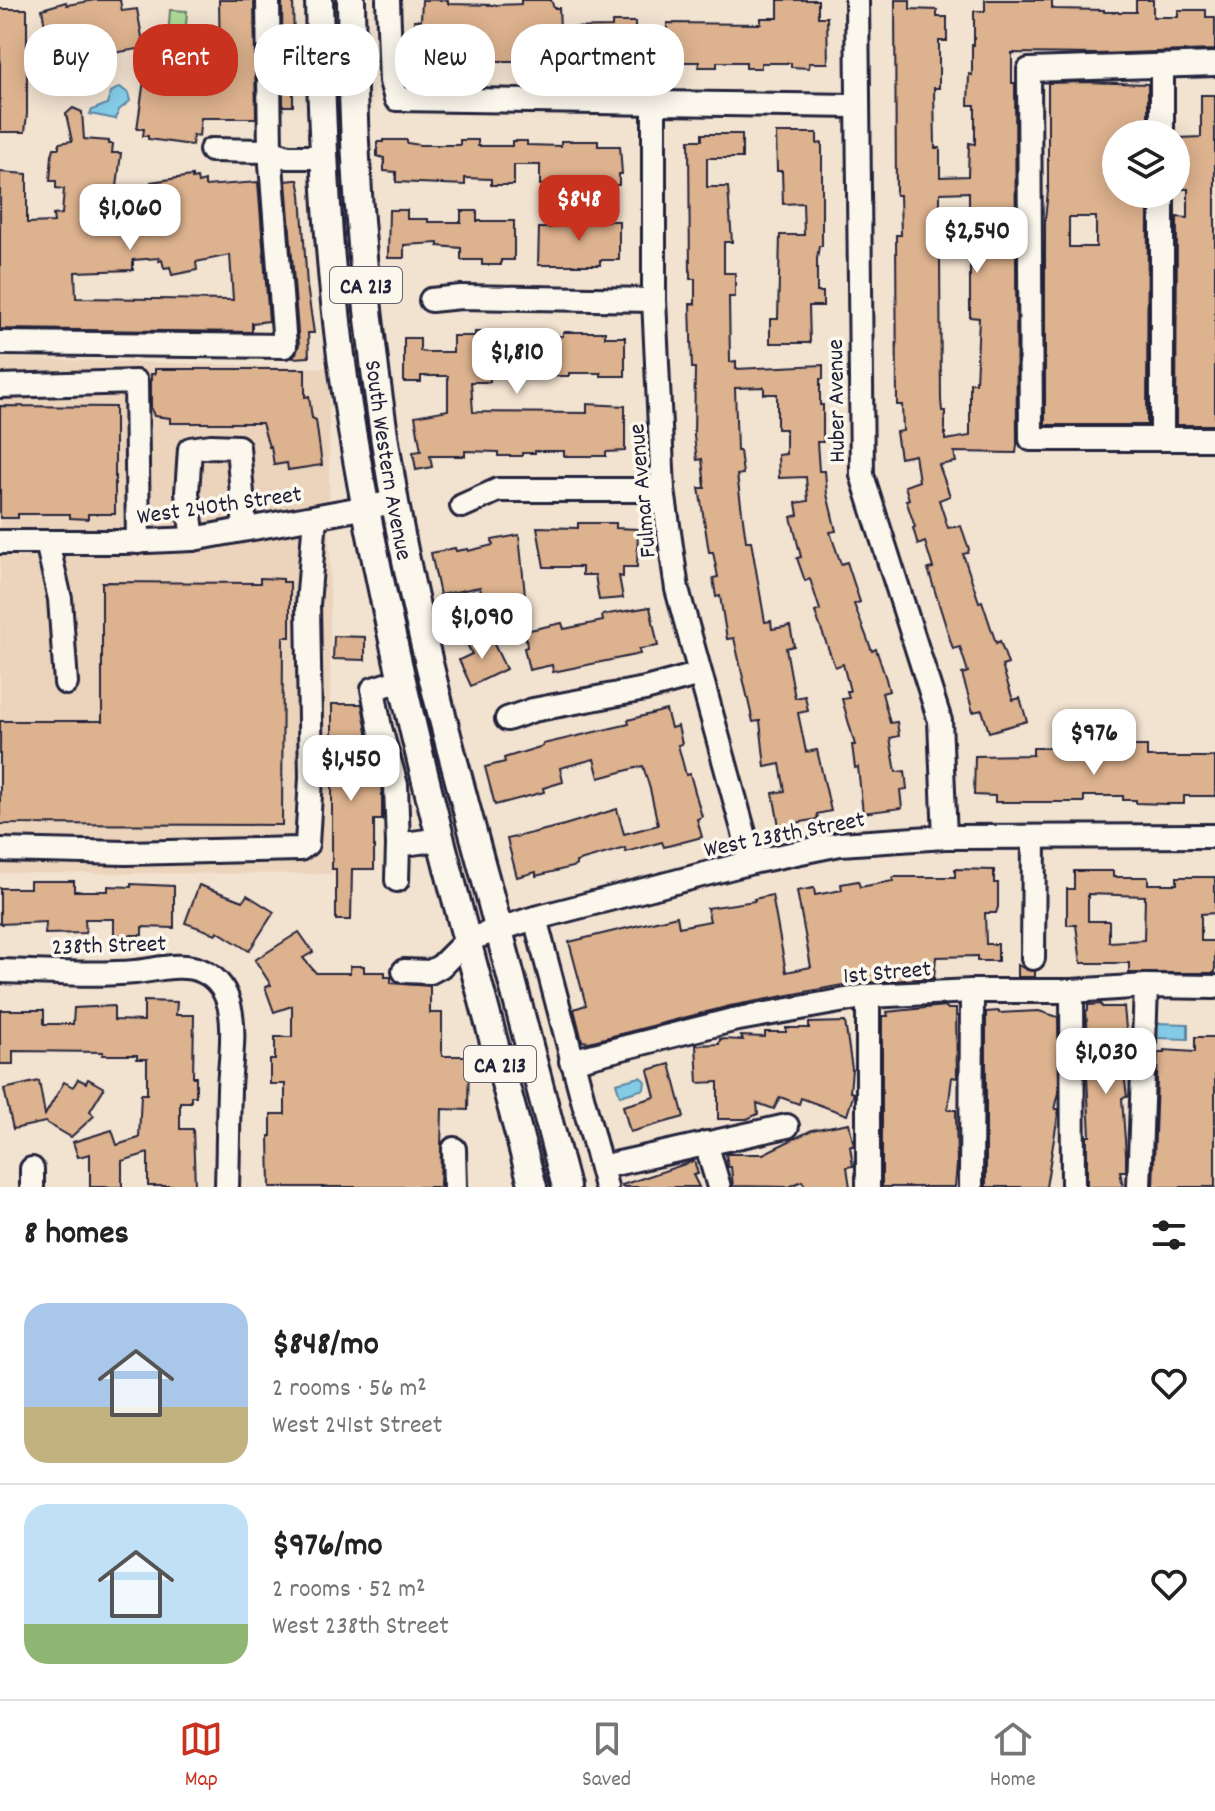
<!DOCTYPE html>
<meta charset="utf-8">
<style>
:root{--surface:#fff;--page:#f2f2f2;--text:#222;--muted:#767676;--line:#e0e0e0;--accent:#c8321e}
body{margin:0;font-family:Dekko,sans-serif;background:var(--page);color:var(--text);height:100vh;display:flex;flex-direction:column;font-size:30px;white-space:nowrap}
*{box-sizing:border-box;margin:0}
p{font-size:26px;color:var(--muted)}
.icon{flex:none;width:44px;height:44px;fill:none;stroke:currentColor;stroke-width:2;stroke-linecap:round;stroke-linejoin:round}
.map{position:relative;height:1187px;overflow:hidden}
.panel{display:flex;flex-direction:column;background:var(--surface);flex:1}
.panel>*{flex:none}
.hud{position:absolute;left:24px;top:24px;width:800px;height:72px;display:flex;gap:16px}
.controls{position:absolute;left:1102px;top:120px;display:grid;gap:16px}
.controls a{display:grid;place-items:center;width:88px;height:88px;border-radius:50%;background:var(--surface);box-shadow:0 4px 20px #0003;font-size:40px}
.price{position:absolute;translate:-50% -68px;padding:0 18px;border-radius:16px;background:#fff;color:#222;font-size:26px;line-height:52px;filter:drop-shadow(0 2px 4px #0008)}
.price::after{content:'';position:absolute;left:50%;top:48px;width:24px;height:18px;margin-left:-12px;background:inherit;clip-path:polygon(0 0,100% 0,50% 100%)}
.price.active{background:var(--accent);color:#fff}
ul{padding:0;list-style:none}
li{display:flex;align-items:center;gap:24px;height:200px;padding:0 24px}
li+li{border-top:2px solid var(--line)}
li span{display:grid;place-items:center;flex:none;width:224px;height:160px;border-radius:24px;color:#555}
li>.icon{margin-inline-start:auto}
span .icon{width:96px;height:96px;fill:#fffc;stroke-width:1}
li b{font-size:34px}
h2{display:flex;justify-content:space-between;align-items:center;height:96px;padding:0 24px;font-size:34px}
.tag{padding:0 28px;border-radius:32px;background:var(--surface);box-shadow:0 4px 20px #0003;font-size:28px;line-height:72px}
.tag.active{background:var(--accent);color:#fff}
.tab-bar{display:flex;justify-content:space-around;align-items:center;height:112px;border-top:2px solid var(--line);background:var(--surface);font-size:22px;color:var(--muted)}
.tab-bar a{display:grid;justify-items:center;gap:4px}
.tab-bar .active{color:var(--accent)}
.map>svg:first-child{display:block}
.built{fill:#ecd4bc}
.green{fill:#aedb99;stroke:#687e6a;stroke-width:2}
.water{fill:#84cbe6;stroke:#5d87a2;stroke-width:2}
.building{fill:#ddb28e;stroke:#22223b;stroke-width:2;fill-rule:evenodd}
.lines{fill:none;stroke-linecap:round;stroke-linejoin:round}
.minor-casing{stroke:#22223b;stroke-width:28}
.major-casing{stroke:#22223b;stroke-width:32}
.minor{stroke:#fbf7ec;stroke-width:22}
.major{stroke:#fbf7ec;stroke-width:26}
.labels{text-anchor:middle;stroke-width:7;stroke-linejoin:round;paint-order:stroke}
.shield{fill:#fbf7ec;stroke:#636270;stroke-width:2}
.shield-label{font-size:22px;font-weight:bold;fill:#22223b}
.street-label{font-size:24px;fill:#22223b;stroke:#fbf7ec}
</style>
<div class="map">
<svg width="1215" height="1187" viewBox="0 0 1215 1187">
<rect width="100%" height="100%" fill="#f2e2d0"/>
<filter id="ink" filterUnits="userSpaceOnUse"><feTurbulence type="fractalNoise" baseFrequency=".0125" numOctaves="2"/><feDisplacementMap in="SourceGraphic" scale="16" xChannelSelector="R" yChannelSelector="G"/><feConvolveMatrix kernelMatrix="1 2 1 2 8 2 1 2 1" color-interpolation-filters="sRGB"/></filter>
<g filter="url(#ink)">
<!-- built -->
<path class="built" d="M0 358 329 368 331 874 0 873Z"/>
<!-- green -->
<path class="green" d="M170 10 187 11 185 39 168 38Z"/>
<!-- water -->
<g class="water">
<path d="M120 87 128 93 130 101 119 110 116 119 90 114 92 110 107 104 111 92Z"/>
<path d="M1157 1023 1188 1024V1039L1157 1038Z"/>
<path d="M640 1077 645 1081 644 1089 620 1096 616 1083Z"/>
</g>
<!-- building -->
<g class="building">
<path d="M95 0H120L122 11 137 9 144 48 77 59V64L59 67 57 61 51 62 42 9 66 2 67 5Z"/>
<path d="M219 0H254L256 118H201L199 136 193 135 192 145 148 139V136H143L144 129H137L144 80 149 81 152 47 185 48 194 51 193 57 220 59Z"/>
<path d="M282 0H293L295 91H293V106H283Z"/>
<path d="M422 0H448V4L496 5 521 4V0H551L554 8H559L560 28 612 27V22H635V29H667V23L761 24V18H778V0H818V17H827L828 63H809V68L791 67V63H761V68H746V62H717V67H699V62H672V67H630V62H592V66H532V61H476L475 66H414V20H421Z"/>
<path d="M895 0H910V9L937 10V17H947V41H939V88H934L935 148H940V177L968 176 969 143 975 144V105H968L969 74 972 75V45H974V11H985V0H1052V8L1055 9 1104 10V12H1136V0H1153V17H1178V10H1206V17H1215V50L1097 54 1012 53V83H1015L1017 445 1016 453 954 452 956 462 939 465 950 496 939 500 948 528 961 526 969 549 968 553 963 554 979 602 982 601 996 643 1000 641 1008 664 1002 666 1013 700 1020 698 1027 721 989 732 982 710 973 712 962 674 968 672 960 647 953 649 928 569 933 568 925 542 918 545 913 528 915 527 906 500 909 499 905 486 919 481 915 455 900 458 896 432 903 431 902 405H897L896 235H901L900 195H896ZM969 192V219H940V193ZM970 257V317L979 318 976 383H970V436L945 440V411H942L941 400 940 258Z"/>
<path d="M0 9H27V114L25 132H0Z"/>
<path d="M1084 82 1148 84V131L1116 134V194H1145L1148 196 1147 425H1045V219L1048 191V83ZM1069 217H1096V247H1069Z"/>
<path d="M1201 95H1215V425H1176L1177 217 1188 218V189H1181V181H1176V141H1179V138L1201 137Z"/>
<path d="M73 108 82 112 84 139 109 141V144H113L112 153H121L117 187H110L109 216 147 214 143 193 150 192 151 182 192 176V179L197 178 198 183 205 181V186L258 182 269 321 252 323V332L0 329V172L27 174V223L54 222 53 215 62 214 64 189 56 188V181H50L52 155 54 148H59V143L72 141 66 114ZM230 255 233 300 76 298 75 272 133 270V260L159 258V261L162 260 164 268 170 267 172 275 197 270 196 262Z"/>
<path d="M776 133H817V144L822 143V246H819L817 259V292H823V306H809L810 343H770V319H778L780 235H804L803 203 783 204 782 171H777Z"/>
<path d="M702 134H742V158H707V187H728L732 242H724V273H735V297H729L730 362 736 361V369L823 365V379H820V405H823V442H817L819 471H825L827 494 836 531 830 532 841 564 847 562 860 602 854 604 872 651 876 649 886 679 889 691 882 693 890 723 897 722 899 736 890 738 896 772 905 771 907 789 900 790 902 808 863 813 858 767 855 768 852 745H855L842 699 849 698 847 691H850L843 664 835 667 815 612 820 610 810 579 805 581 797 558 801 557 791 517 798 515 796 503 808 501 806 477 779 478 778 455 786 454V429H777V394H764V387L735 388 737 451H740L743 474 737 475 746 541H751L765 622 771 621 772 629 790 626 794 646 786 648 795 698 805 696 808 711 798 713 806 752 817 750 831 811 817 814 818 819 779 826 773 793 785 791 780 764 765 767 760 721 753 722 734 638 727 639 720 596 716 597 713 578 718 577 713 552H709L699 488H705L702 459 697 460 694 436 695 368H692L690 304H695V279H690L689 140H702Z"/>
<path d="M383 140H407V143L420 145H460V140H478V146H512V141H527V145L561 146V141H598V146H620L622 174H619V185H540V165H514V185H491V179L465 178V185L396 182V172L384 171V158L377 156V142H383Z"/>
<path d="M295 180H298L301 194 307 286 314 333H308L309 357 293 358 299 345 286 181Z"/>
<path d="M389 210H407V219H428V222H461V211H477V221H514V260H501V265H482V260H461V248L438 246V243L404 245V258H388Z"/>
<path d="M595 221H619V260H600V265H538L539 228H551V223Z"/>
<path d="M475 332H513V337L563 336V332H605V337H625V376H601V373H569V376H490V382H471L473 412 587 413V404L625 406V451L606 452V456H564V451H535V453H522V456H498V452L465 451V456H430L432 467 416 470 413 452 421 451 415 416 448 410V376H421V382H404V338H420V351L425 352H453V336H475Z"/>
<path d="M155 369H305V397L309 396 312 418 316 420 322 465 288 470 287 463 274 465 271 446 269 447 262 423H170V418L154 416 151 408V374H155Z"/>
<path d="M0 406 115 407V514H88V519L70 518V514H18V518H0Z"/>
<path d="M578 523H616V528L638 529 637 567H623V577L619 576 623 598 599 600 595 575H582V567H544L537 527 578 528Z"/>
<path d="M519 535 526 605 484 608 480 587 440 595 431 553 455 548 456 551 468 549V551L493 545 492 540Z"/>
<path d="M260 578 283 579V582H290V637H283L282 825 0 824V721H102V582L260 583Z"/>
<path d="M650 607 658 646 639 649 640 654 553 672 552 665 529 670 524 648 527 647 525 631 562 623 564 629 603 621 602 615Z"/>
<path d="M489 634 506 669 471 686 459 660 472 654 467 644Z"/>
<path d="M334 636 365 637V660L333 659Z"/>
<path d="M332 704H362L367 732 366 784 381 785 382 787V820H374V869H352L351 920H336V869H332Z"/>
<path d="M666 710 671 728 678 726 682 744 678 745 686 775 690 774 702 817 697 819 702 837 664 847 662 842 626 852 625 848 576 862V866L536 876V872L517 877 507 839 561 826 617 809 624 834 658 825 650 789 643 766 599 778 594 759 560 768 563 782 543 788 544 792 495 805 485 767 505 762 504 758 543 746V744L629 724 628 720Z"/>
<path d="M1123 746H1147V757H1215V796H1184V804H1166L1136 803V800H1123V796H1084V802H995V796L974 795 975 756 1033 755V748H1057V757H1123Z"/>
<path d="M955 869 994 870V883H998V907L996 913H985L986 944H998V961H977V956L936 957 934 978 848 984 730 1006 589 1042 582 1041 574 1009 586 1005 569 942 677 916 679 927 710 921 707 908 755 901 754 899 772 895 786 972 811 967 797 891 814 888 815 895 842 890 841 884 858 881 860 887 893 881V877H955Z"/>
<path d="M1074 871H1113V877H1148V884H1177V877H1215V913L1201 914V941H1215V973H1129V963H1081L1076 925H1067V889H1074ZM1088 894 1145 896 1144 940 1109 942V921H1088Z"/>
<path d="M30 881H74V891H108V886L131 887V884L174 886V928L142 927V935H114V919H85L86 933 45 934 46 922 0 924V888H30Z"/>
<path d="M199 885 243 901 247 895 274 912 249 951 217 931 216 934 185 923Z"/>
<path d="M299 932 313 952 303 958 316 973H350V966H364V972H385V977H391V983L430 986V1013H442V1056H469L468 1110 442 1109 440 1187H270L269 1136H271V1114H285V1084H270V1060H275V1037H292V1006L274 1012 265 987 271 985 255 960Z"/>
<path d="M1018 965 1027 970 1035 971V977H1018Z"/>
<path d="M144 1001 177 1002 176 1015H194L193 1077H196V1096H191V1102H180V1129H193L195 1186H148V1153L122 1161V1187H90V1154L78 1157 73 1142 112 1130 117 1145 139 1138 141 1094H147V1059H137V1055H102L103 1052 13 1051V1064H0V1010H44V1024H73L74 1008 114 1006V1020L144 1021Z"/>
<path d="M1101 1004 1102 1007H1124L1128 1050H1121L1127 1097 1122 1098 1126 1154V1171H1120L1123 1187H1087V1136H1090L1086 1057 1090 1056 1086 1011 1088 1010V1005Z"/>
<path d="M945 1006 948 1009H956L957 1078 952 1077 948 1110H956L957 1165 955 1187H882V1016H888L887 1012Z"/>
<path d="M999 1011V1013L1039 1011 1058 1017 1059 1093 1055 1109H1059L1046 1187H986V1012Z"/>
<path d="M845 1022 852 1069 850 1092 854 1093 847 1115 801 1098 799 1104 780 1097 774 1109 757 1103 758 1114 747 1119H718V1082L698 1083 696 1045 719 1044 720 1039 743 1040 741 1036 765 1037V1032H786V1028H809V1023Z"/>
<path d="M1195 1037H1215V1187H1153L1158 1053H1164V1050L1195 1052Z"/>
<path d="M670 1064 684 1117 630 1132 623 1106 655 1097 648 1070Z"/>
<path d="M78 1079 86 1083 88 1079 104 1088 90 1111 94 1116 71 1137 45 1122 13 1129 4 1089 39 1081 45 1115 64 1082 73 1087Z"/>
<path d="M849 1123 854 1146H850L853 1166 847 1167 850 1187H806L802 1181 789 1187 733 1186 731 1167H728L726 1154H763L812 1130Z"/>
<path d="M694 1161 698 1174 693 1175 699 1187H622V1185Z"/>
</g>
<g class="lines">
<defs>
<g id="minor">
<path d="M388 0 391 81 396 99 857 106"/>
<path d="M857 0 862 475 940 721 945 837"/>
<path d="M1215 64 1029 70 1031 439H1215"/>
<path d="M654 105V300L663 490 677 589 752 862"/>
<path d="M1162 134V66"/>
<path d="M211 150 270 151 288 157H324"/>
<path d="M431 300 461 297 654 300"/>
<path d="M0 343 285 346 270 151 268 0"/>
<path d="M0 386 136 382 138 542"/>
<path d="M1162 439V194"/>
<path d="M462 506 498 490H663"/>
<path d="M193 539 187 493 190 449 211 446 238 447 245 529"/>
<path d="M0 542H124L193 539 395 502"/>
<path d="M47 542 60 599 66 683"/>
<path d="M401 680 373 689 380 728 396 785 398 845 441 839"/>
<path d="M507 719 533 710 645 689 700 674"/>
<path d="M0 850 126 853 300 849 307 844 311 778 308 605 315 517"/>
<path d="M397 880 398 845"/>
<path d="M535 918 606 1187"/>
<path d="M1033 958 1034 837"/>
<path d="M0 971C45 972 91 976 135 972 156 970 181 962 202 971 245 990 230 1053 229 1089 228 1121 228 1154 227 1187"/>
<path d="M404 971 430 972 441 966 467 940 528 920 752 862 840 844 945 837 1215 836"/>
<path d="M1072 991 1073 1187"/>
<path d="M868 996V1187"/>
<path d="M571 1061 733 1020 868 996 972 991H1072L1146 986 1215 987"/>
<path d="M706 1143 719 1187"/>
<path d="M454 1149 455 1187"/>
<path d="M601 1167 787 1126"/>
<path d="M32 1169V1187"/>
<path d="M971 1187 972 991"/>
<path d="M1139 1187 1146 986"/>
</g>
<g id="major">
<path d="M319 0C322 152 329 305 356 454 399 702 468 944 533 1187"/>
<path id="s1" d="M351 0C352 168 366 337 395 503 418 631 452 756 486 881 513 983 539 1085 566 1187"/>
</g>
</defs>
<!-- minor casing -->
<use href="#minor" class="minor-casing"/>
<!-- major casing -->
<use href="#major" class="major-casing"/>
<!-- minor -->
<use href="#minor" class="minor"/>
<!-- major -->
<use href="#major" class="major"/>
</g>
</g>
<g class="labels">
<!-- shield labels -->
<g class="shield">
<rect x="330" y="267" width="72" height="36" rx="6"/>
<rect x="464" y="1046" width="72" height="36" rx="6"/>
</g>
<g class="shield-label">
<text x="366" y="293">CA 213</text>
<text x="500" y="1072">CA 213</text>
</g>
<!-- street labels -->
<g class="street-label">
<text transform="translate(835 401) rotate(-91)" y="8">Huber Avenue</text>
<text dy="8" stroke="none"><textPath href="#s1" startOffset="462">South Western Avenue</textPath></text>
<text transform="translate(641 491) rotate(-95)" y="8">Fulmar Avenue</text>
<text transform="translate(219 504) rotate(-8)" y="8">West 240th Street</text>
<text transform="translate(784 833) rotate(-11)" y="8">West 238th Street</text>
<text transform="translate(109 944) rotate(-2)" y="8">238th Street</text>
<text transform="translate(887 971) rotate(-5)" y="8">1st Street</text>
</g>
</g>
</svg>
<div class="controls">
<a><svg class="icon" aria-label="layers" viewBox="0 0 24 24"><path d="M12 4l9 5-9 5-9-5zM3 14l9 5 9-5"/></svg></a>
</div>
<b class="price active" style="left:579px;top:243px">$848</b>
<b class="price" style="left:130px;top:252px">$1,060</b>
<b class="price" style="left:977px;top:275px">$2,540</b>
<b class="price" style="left:517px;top:396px">$1,810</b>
<b class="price" style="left:482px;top:661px">$1,090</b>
<b class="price" style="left:1094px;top:777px">$976</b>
<b class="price" style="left:351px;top:803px">$1,450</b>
<b class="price" style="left:1106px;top:1096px">$1,030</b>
<div class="hud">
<a class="tag">Buy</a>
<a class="tag active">Rent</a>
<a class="tag">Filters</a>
<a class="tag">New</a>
<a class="tag">Apartment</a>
</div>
</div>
<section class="panel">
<h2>8 homes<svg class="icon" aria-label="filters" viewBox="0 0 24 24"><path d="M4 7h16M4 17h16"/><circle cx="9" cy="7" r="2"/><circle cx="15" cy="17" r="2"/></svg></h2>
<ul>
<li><span style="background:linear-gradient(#a9c7e8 65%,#c2b280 0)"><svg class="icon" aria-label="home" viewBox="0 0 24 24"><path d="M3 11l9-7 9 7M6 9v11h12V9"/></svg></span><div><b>$848/mo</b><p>2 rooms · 56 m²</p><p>West 241st Street</p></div><svg class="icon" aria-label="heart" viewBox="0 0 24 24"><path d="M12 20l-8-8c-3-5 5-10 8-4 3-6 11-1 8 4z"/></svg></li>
<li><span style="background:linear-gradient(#bfe0f5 75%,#8fb573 0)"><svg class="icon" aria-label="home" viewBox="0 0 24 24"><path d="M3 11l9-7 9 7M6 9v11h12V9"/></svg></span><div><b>$976/mo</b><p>2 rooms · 52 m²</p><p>West 238th Street</p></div><svg class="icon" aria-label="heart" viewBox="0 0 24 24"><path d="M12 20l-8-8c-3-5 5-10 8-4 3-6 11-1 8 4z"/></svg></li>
</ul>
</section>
<nav class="tab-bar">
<a class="active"><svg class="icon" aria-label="map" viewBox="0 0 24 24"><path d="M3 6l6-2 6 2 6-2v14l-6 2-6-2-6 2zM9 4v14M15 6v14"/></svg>Map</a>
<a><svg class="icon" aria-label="saved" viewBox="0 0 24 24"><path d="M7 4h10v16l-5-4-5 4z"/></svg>Saved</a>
<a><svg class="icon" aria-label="home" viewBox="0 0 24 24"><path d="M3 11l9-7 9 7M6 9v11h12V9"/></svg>Home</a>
</nav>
